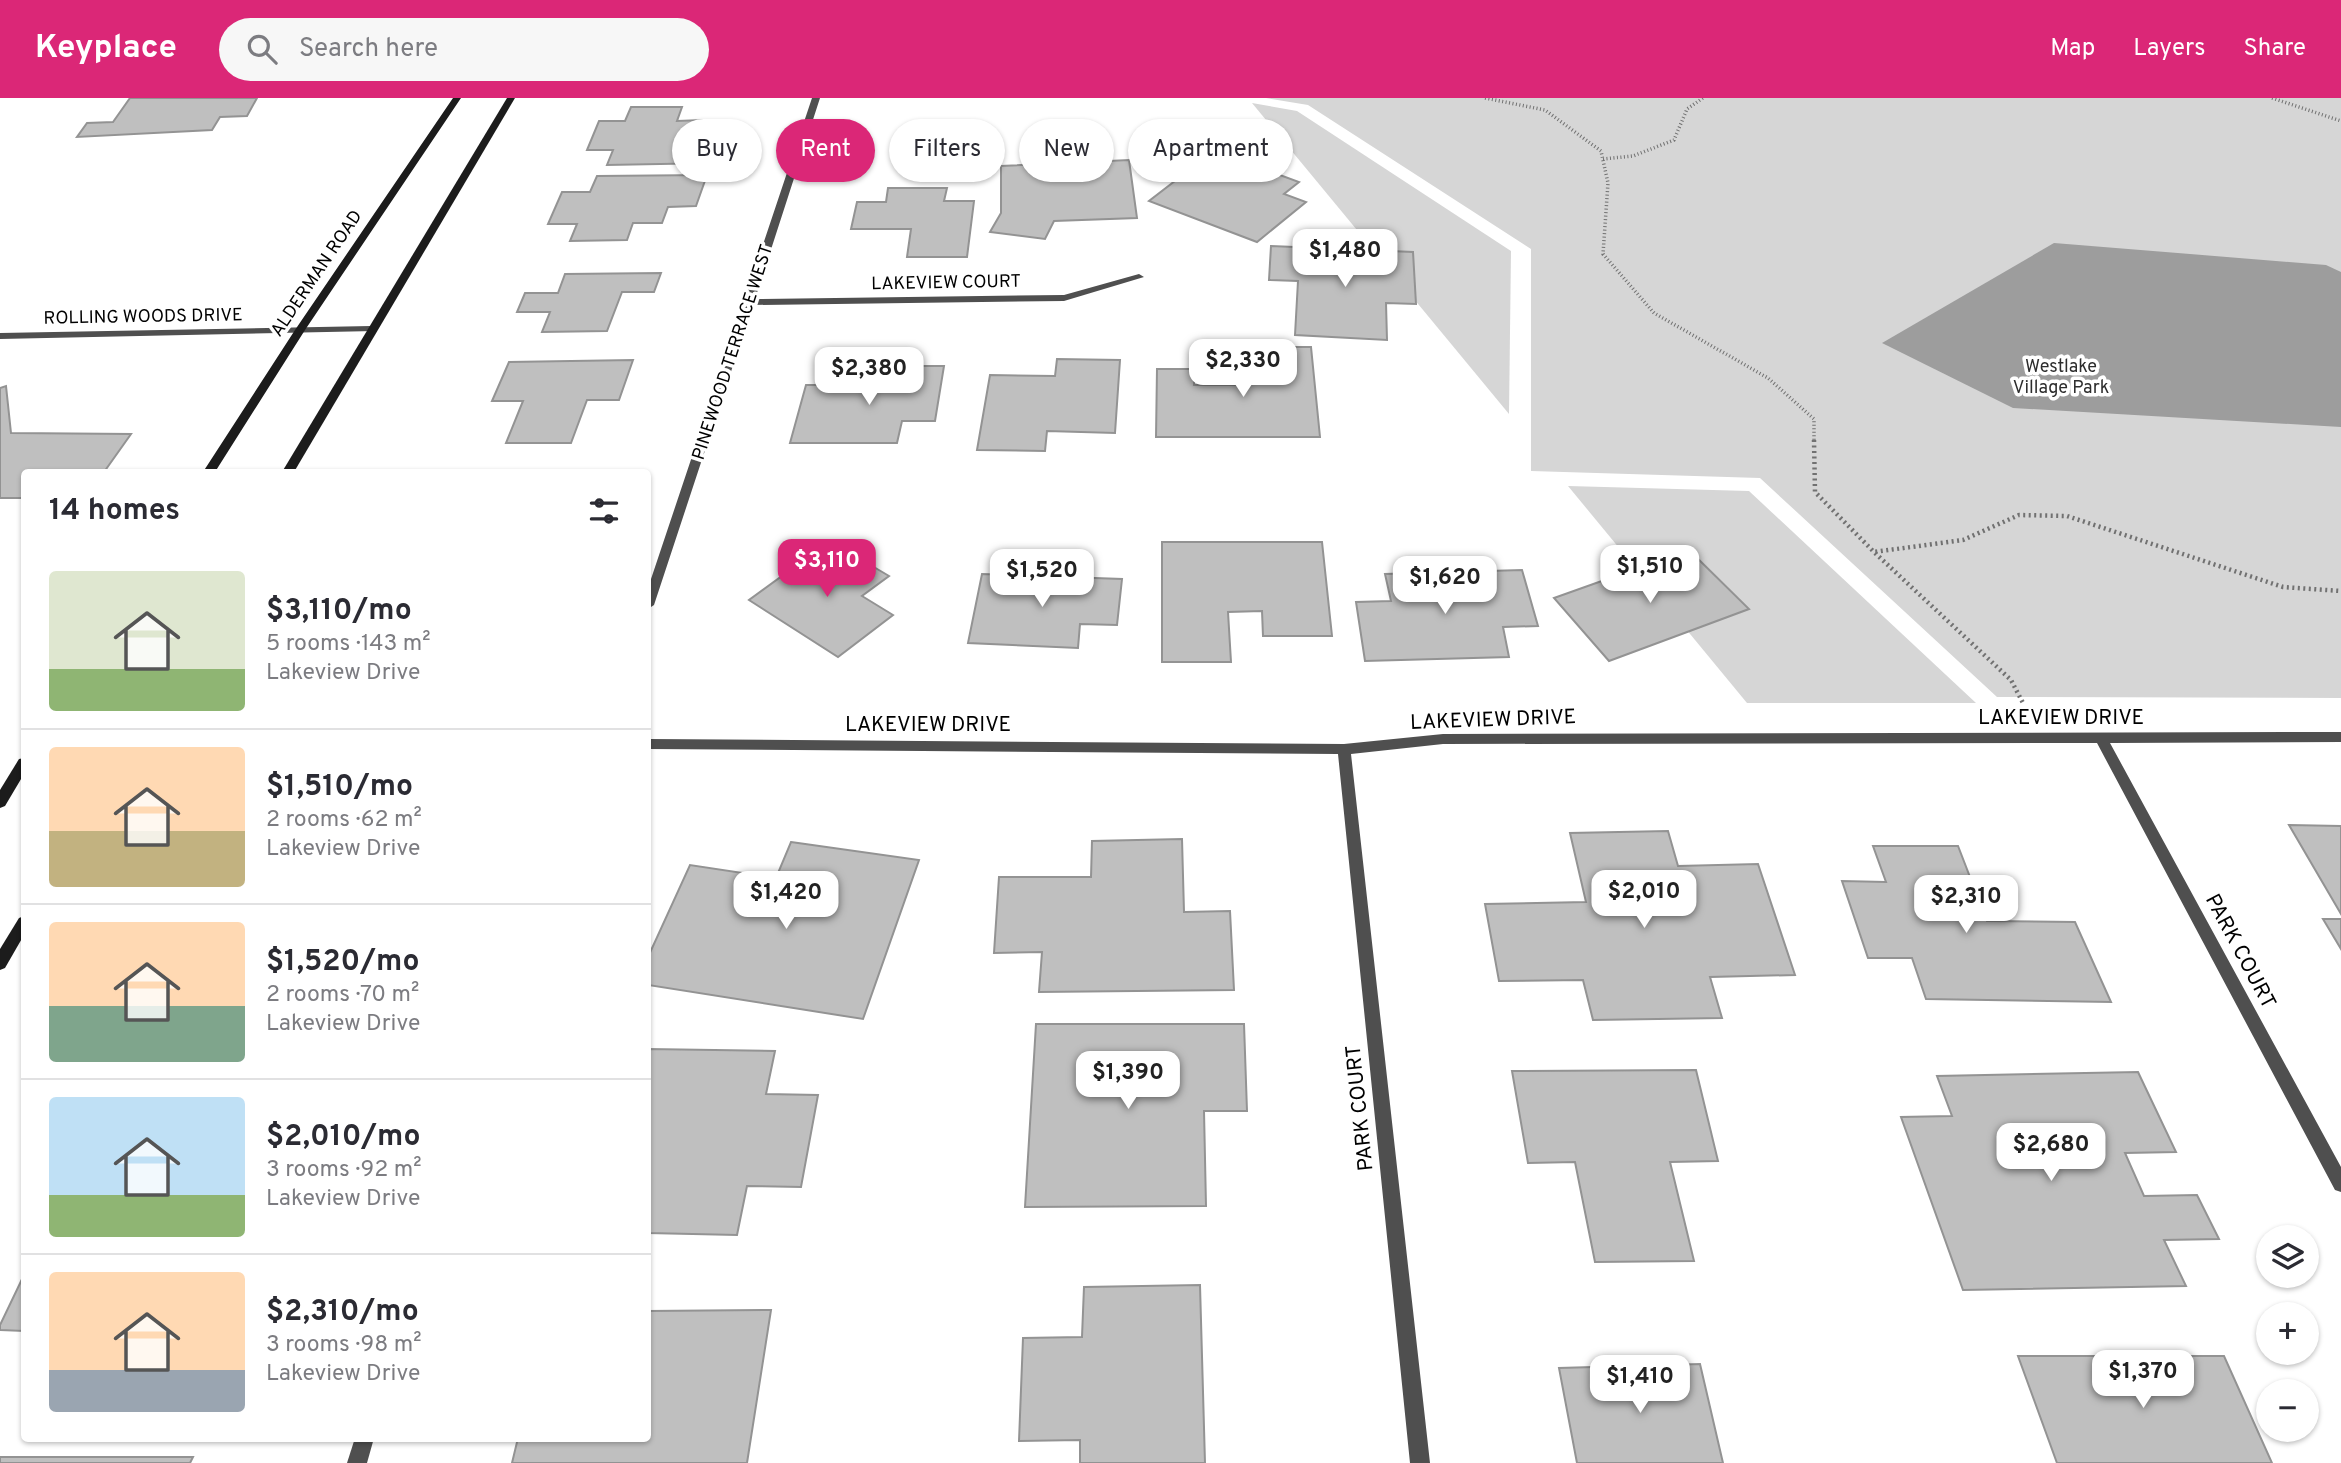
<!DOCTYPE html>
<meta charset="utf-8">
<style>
:root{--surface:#fff;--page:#f7f7f7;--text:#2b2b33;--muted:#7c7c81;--line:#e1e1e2;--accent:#db2777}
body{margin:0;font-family:Overpass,sans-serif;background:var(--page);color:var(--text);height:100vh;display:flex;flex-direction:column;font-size:26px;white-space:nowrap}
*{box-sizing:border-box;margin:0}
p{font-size:23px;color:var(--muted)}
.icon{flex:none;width:38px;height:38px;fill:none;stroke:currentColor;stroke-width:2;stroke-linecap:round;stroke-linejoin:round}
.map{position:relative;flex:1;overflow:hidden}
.panel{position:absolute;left:21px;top:371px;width:630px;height:973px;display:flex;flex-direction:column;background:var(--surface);border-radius:7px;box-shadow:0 2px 5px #0004}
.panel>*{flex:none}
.guide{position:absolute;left:672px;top:21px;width:665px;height:63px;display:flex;gap:14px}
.controls{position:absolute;left:2256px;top:1127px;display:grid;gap:14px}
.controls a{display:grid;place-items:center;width:63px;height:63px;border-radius:50%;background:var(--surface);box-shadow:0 2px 5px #0004;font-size:35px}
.price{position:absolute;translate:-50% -60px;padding:0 16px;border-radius:14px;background:#fff;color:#222;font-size:23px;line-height:46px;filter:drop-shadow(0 2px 4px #0008)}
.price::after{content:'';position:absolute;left:50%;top:42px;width:21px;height:16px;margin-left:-10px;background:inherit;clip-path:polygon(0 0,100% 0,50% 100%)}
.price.selected{background:var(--accent);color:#fff}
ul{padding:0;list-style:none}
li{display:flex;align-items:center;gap:21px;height:175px;padding:0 28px}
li+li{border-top:2px solid var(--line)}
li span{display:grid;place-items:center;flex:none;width:196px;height:140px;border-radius:7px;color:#555}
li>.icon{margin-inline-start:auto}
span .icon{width:84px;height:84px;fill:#fffc;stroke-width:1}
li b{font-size:30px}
h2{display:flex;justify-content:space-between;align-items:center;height:84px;padding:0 28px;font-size:30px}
.chip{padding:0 24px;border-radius:32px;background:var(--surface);box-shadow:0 2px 5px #0004;font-size:24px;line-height:63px}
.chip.selected{background:var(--accent);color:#fff}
header{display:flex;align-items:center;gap:42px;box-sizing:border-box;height:98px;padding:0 35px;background:var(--accent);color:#fff}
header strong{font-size:33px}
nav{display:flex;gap:38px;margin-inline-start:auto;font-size:24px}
.search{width:490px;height:63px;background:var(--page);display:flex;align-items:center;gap:18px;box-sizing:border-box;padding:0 24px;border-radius:38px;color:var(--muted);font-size:26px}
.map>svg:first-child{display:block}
.green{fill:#d6d6d6}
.water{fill:#9d9d9d}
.building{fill:#bfbfbf;stroke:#939393;stroke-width:2}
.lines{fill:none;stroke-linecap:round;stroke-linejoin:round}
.path-far1{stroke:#717171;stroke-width:3.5;stroke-dasharray:1 2.5;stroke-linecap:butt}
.path{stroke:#717171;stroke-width:4.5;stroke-dasharray:2 3.5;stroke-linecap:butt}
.street{fill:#4f4f4f;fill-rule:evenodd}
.secondary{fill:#1c1c1c;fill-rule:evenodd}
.labels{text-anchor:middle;stroke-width:7;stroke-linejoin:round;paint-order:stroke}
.far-street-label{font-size:18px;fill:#000;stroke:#fff}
.far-park-label{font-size:18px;fill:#2d2d2d;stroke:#fff}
.street-label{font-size:21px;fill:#000;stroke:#fff}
</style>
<header>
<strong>Keyplace</strong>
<div class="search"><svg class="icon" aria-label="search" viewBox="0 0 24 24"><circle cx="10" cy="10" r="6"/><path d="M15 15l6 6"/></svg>Search here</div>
<nav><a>Map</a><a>Layers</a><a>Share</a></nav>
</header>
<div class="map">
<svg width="2341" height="1365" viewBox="0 0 2341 1365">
<rect width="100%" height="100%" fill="#fff"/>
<!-- green -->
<g class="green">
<path d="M1266 0H2341V600L1997 599 1760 380 1531 373V151L1308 7Z"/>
<path d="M1252 5 1297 13 1511 153 1509 316Z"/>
<path d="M1568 388 1749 393 1976 605H1747Z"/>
</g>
<!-- water -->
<path class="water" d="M2054 145 2326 167 2341 174V329L2013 310 1882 245Z"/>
<!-- building -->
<g class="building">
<path d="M130 0H257L247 18 220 19 212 32 77 39 87 25 113 24Z"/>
<path d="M631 9H682L677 23 702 22 698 36H724L714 65 607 67 613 52H587L599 23H625Z"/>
<path d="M1214 53 1299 84 1284 96 1306 104 1257 144 1149 103Z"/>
<path d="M1129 62 1137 120 1054 123 1045 141 990 134 1001 115V68Z"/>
<path d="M707 77 696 108 668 109 662 125H633L627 142 570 143 577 126H548L562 94H590L597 78Z"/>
<path d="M888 90H947L944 103H974L967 159H907L911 131H851L857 104H886Z"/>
<path d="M1271 148 1413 154 1416 206 1386 205 1387 242 1295 237 1298 183 1269 182Z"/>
<path d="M661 175 654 194H622L607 233 542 234 550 214H517L525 195H558L565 176Z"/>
<path d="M1246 249H1311L1320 339H1156L1157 271H1195L1194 287H1247Z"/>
<path d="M1057 261 1120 262 1115 335 1047 333 1045 353 977 352 990 277 1055 278Z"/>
<path d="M633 262 619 302H587L571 345H506L523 303H492L509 264Z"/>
<path d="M879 268H944L935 323H902L897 345H790L806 287H875Z"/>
<path d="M6 288 11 335 131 336 104 374H24V400H0V290Z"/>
<path d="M830 443 889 478 862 498 893 517 838 559 749 502Z"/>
<path d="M1162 444H1322L1332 538H1263L1262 513 1228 514 1231 564H1162Z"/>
<path d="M1689 452 1749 511 1609 563 1554 500Z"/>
<path d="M1522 472 1538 528 1503 529 1509 559 1365 563 1356 504 1391 503 1385 476Z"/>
<path d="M982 476 1122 481 1117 527 1080 526 1078 550 968 545Z"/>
<path d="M2289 727 2341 728V816Z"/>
<path d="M1668 733 1678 768 1758 766 1795 877 1710 879 1722 920 1593 922 1583 882 1499 883 1485 806 1586 804 1570 735Z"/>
<path d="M1182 741 1184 814 1230 813 1234 892 1039 894 1042 854 994 855 999 779H1091L1092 743Z"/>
<path d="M791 744 919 762 863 921 648 887V859L690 767 776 780Z"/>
<path d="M1873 748H1958L1987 823 2075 824 2111 904 1926 901 1912 860H1868L1842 783 1886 784Z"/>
<path d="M2323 821H2341V851Z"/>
<path d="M1036 926H1244L1247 1013H1204L1206 1108 1025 1109Z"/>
<path d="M648 951 775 953 766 996 818 997 801 1089 747 1088 737 1137 648 1135Z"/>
<path d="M1696 972 1718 1063 1670 1064 1694 1163 1595 1164 1575 1064 1528 1065 1512 973Z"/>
<path d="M2138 974 2176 1054 2125 1055 2144 1098 2197 1097 2219 1141 2164 1142 2186 1188 1963 1192 1901 1019 1952 1018 1937 978Z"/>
<path d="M24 1177V1233L0 1232V1227Z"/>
<path d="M1200 1187 1205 1365H1080V1342L1019 1343 1023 1240 1082 1239 1084 1189Z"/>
<path d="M771 1212 747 1365H512L518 1340H648V1213Z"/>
<path d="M2018 1258H2224L2272 1365H2057Z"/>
<path d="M1700 1266 1723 1365H1577L1559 1270Z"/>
<path d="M0 1359H193L190 1365H0Z"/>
</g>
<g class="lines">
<!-- path-far1 -->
<g class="path-far1">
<path d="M1485 0 1545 12 1601 53 1608 85 1603 156 1654 215 1768 280 1814 321V344"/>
<path d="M2272 0 2341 23"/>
<path d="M1603 61 1633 58 1674 42 1687 11 1703 0"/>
</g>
<!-- path -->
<g class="path">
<path d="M1814 342 1815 394 1874 454 1963 442 2019 417 2067 418 2283 489 2341 493"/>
<path d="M1875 455 2011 582 2023 605"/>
</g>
<!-- street -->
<g class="street">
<path d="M812 0H820L755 201 1064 197 1139 176 1144 179 1064 203 753 207 654 507 648 511V490Z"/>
<path d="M371 228 375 229V233L0 241V235Z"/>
<path d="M2341 634V644L2110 645 2341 1069V1094L2335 1092 2097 645 1443 646 1351 656 1430 1365H1410L1338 656 648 651V641L1344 646 1443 636Z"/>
<path d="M355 1340H374L367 1365H347Z"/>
</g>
<!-- secondary -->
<g class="secondary">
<path d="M453 0H461L305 232 215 374H203L295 232Z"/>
<path d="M507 0H515L294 374H282Z"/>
<path d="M24 660V676L5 708 0 710V692L19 661Z"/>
<path d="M24 818V837L5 870 0 872V851L19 820Z"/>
</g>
</g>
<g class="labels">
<!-- far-street labels -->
<g class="far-street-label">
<text transform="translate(316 175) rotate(-56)" y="6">ALDERMAN ROAD</text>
<text transform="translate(946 184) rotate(-1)" y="6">LAKEVIEW COURT</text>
<text transform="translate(143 218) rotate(-1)" y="6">ROLLING WOODS DRIVE</text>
<text transform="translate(732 254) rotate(-72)" y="6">PINEWOOD TERRACE WEST</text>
</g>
<!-- far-park labels -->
<g class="far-park-label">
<text x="2061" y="274">Westlake<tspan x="2061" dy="21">Village Park</tspan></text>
</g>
<!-- street labels -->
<g class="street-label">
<text x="2061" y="626">LAKEVIEW DRIVE</text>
<text transform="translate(1493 621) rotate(-2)" y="7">LAKEVIEW DRIVE</text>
<text x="928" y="633">LAKEVIEW DRIVE</text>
<text transform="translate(2241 853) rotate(62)" y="7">PARK COURT</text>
<text transform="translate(1359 1010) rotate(-96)" y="7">PARK COURT</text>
</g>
</g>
</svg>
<div class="controls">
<a><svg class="icon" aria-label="layers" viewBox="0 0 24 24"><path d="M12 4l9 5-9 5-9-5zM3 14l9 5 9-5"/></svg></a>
<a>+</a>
<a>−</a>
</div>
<b class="price" style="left:1345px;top:191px">$1,480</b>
<b class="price" style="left:1243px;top:301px">$2,330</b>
<b class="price" style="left:869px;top:309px">$2,380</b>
<b class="price selected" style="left:827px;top:501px">$3,110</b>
<b class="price" style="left:1650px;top:507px">$1,510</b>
<b class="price" style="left:1042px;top:511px">$1,520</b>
<b class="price" style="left:1445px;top:518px">$1,620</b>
<b class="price" style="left:1644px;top:832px">$2,010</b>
<b class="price" style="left:786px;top:833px">$1,420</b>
<b class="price" style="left:1966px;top:837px">$2,310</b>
<b class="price" style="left:1128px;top:1013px">$1,390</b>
<b class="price" style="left:2051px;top:1085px">$2,680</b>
<b class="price" style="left:2143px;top:1312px">$1,370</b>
<b class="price" style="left:1640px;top:1317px">$1,410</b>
<div class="guide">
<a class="chip">Buy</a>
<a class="chip selected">Rent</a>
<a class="chip">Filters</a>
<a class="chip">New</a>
<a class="chip">Apartment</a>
</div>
<section class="panel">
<h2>14 homes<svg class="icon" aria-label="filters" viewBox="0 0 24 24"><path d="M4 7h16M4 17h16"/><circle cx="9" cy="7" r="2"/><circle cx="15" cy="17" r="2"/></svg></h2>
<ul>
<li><span style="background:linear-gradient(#dfe7d0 70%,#8fb573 0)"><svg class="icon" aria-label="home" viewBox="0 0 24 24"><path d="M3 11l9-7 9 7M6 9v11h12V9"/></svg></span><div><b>$3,110/mo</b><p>5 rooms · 143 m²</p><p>Lakeview Drive</p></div></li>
<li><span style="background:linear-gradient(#ffd9b3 60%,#c2b280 0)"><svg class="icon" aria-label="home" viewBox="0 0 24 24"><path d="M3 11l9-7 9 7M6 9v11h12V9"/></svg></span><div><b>$1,510/mo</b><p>2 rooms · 62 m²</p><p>Lakeview Drive</p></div></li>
<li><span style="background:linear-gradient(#ffd9b3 60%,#7fa58c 0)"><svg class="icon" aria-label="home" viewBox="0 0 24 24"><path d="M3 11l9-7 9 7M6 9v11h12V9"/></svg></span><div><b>$1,520/mo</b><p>2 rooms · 70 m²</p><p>Lakeview Drive</p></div></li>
<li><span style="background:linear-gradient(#bfe0f5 70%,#8fb573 0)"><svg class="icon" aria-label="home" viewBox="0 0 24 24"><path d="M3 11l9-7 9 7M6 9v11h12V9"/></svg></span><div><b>$2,010/mo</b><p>3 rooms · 92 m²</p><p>Lakeview Drive</p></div></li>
<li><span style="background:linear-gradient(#ffd9b3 70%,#9aa5b1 0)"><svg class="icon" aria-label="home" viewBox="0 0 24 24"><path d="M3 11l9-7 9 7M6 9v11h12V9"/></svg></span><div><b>$2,310/mo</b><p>3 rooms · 98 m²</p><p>Lakeview Drive</p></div></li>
</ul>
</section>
</div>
